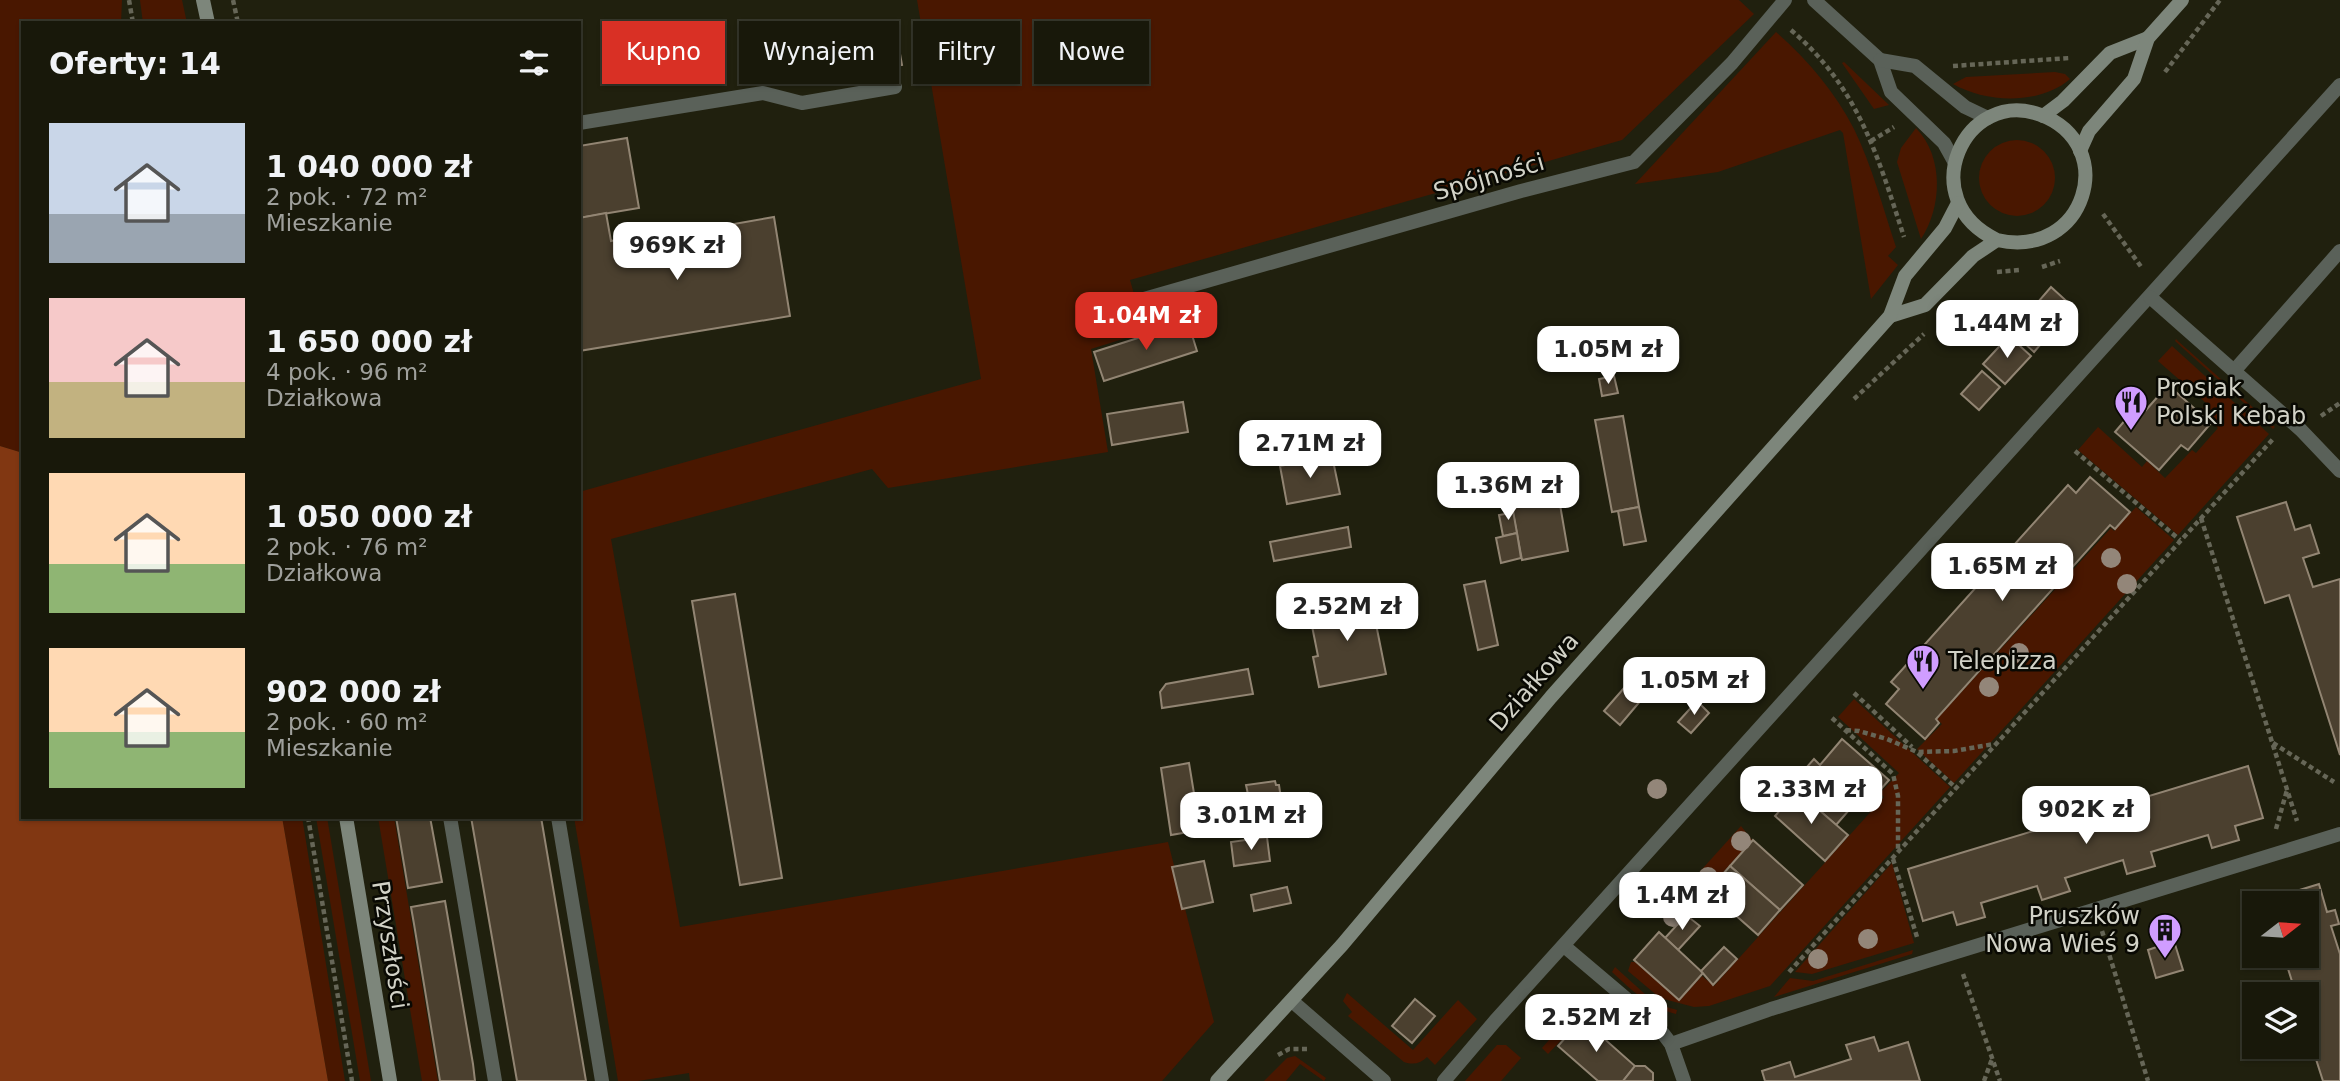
<!DOCTYPE html>
<html lang="pl">
<meta charset="utf-8">
<style>
:root{--surface:#18180a;--page:#252518;--text:#f1f3f6;--muted:#9fa09c;--line:#36372b;--accent:#d93025}
body{margin:0;font-family:"DejaVu Sans",sans-serif;background:var(--page);color:var(--text);height:100vh;display:flex;flex-direction:column;font-size:26px;white-space:nowrap}
*{box-sizing:border-box;margin:0}
p{font-size:23px;color:var(--muted)}
.icon{flex:none;width:38px;height:38px;fill:none;stroke:currentColor;stroke-width:2;stroke-linecap:round;stroke-linejoin:round}
.map{position:relative;flex:1;overflow:hidden}
.details{position:absolute;left:21px;top:21px;width:560px;height:798px;display:flex;flex-direction:column;background:var(--surface);border-radius:0px;box-shadow:0 2px 5px #0004,0 0 0 2px var(--line)}
.details>*{flex:none}
.hud{position:absolute;left:602px;top:21px;width:665px;height:63px;display:flex;gap:14px}
.needle{width:46px;rotate:73deg}
.fabs{position:absolute;left:2242px;top:891px;display:grid;gap:14px}
.fabs a{display:grid;place-items:center;width:77px;height:77px;border-radius:0px;background:var(--surface);box-shadow:0 2px 5px #0004,0 0 0 2px var(--line);font-size:35px}
.price{position:absolute;translate:-50% -60px;padding:0 16px;border-radius:14px;background:#fff;color:#222;font-size:23px;line-height:46px;filter:drop-shadow(0 2px 4px #0008)}
.price::after{content:'';position:absolute;left:50%;top:42px;width:21px;height:16px;margin-left:-10px;background:inherit;clip-path:polygon(0 0,100% 0,50% 100%)}
.price.current{background:var(--accent);color:#fff}
ul{padding:0;list-style:none}
li{display:flex;align-items:center;gap:21px;height:175px;padding:0 28px}
li span{display:grid;place-items:center;flex:none;width:196px;height:140px;border-radius:0px;color:#555}
li>.icon{margin-inline-start:auto}
span .icon{width:84px;height:84px;fill:#fffc;stroke-width:1}
li b{font-size:30px}
h2{display:flex;justify-content:space-between;align-items:center;height:84px;padding:0 28px;font-size:30px}
.tag{padding:0 24px;border-radius:0px;background:var(--surface);box-shadow:0 2px 5px #0004,0 0 0 2px var(--line);font-size:24px;line-height:63px}
.tag.current{background:var(--accent);color:#fff}
.map>svg:first-child{display:block}
.green{fill:#491700}
.forest{fill:#813712}
.building{fill:#4b402f;stroke:#928573;stroke-width:2}
.lines{fill:none;stroke-linecap:round;stroke-linejoin:round}
.path{stroke:#666657;stroke-width:4.5;stroke-dasharray:5 3.5;stroke-linecap:butt}
.lane{stroke:#5a6159;stroke-width:14}
.street{stroke:#5a6159;stroke-width:14}
.secondary{stroke:#7d867b;stroke-width:14}
.tree{fill:#938679}
.labels{text-anchor:middle;stroke-width:5;stroke-linejoin:round;paint-order:stroke}
.street-label{font-size:24px;fill:#d2d2c7;stroke:#090903}
.poi-label{font-size:24px;fill:#d2d2c7;stroke:#090903;text-anchor:start}
</style>
<div class="map">
<svg width="2340" height="1081" viewBox="0 0 2340 1081">
<rect width="100%" height="100%" fill="#20200e"/>
<!-- green -->
<g class="green">
<path d="M0 0H122L121 23H23V453L0 446Z"/>
<path d="M140 0H182L187 23H143Z"/>
<path d="M917 0H1739L1754 14 1622 140 1130 280 1145 332 1091 349 1108 452 888 488 872 469 611 539 680 927 1168 842 1214 1022 1162 1081H690L689 1073 638 1081H618L574 817H579V492L981 379Z"/>
<path d="M1776 32C1807 59 1835 92 1854 129 1872 166 1883 208 1896 247L1888 256 1898 265 1871 299 1843 133 1840 130 1718 172 1635 184Z"/>
<path d="M1844 62 1889 105 1874 109 1842 63Z"/>
<path d="M2055 72 2065 74 2070 79C2040 105 1986 103 1953 84L1966 77Z"/>
<path d="M1916 128C1944 157 1942 207 1921 239L1897 162 1901 148Z"/>
<circle cx="2017" cy="178" r="38"/>
<path d="M2176 339 2179 342 2275 427 2273 429 2175 341Z"/>
<path d="M2172 346 2269 434 2178 535 2078 450 2098 427 2142 467 2147 461 2165 478 2192 450 2196 453 2218 428 2200 412 2206 403 2158 361Z"/>
<path d="M2136 507 2174 540 1954 783 1917 749 1942 724 1937 719 2111 528 2114 531Z"/>
<path d="M1854 699 1950 787 1770 986 1709 1006 1694 1007 1660 998 1628 971 1631 962H1635L1679 1001 1702 976 1714 986 1884 797 1880 793 1899 773 1838 717Z"/>
<path d="M282 817H302L345 1081H328Z"/>
<path d="M316 817H327L371 1081H360Z"/>
<path d="M378 817H394L438 1081H422Z"/>
<path d="M1741 826 1752 840 1708 889 1695 877Z"/>
<path d="M1892 863 1914 943 1812 974 1795 972Z"/>
<path d="M1913 950 1912 954 1774 997 1790 978 1813 981Z"/>
<path d="M1615 967 1656 1004 1677 1010 1676 1014C1647 1006 1634 992 1612 972Z"/>
<path d="M1347 993 1413 1050 1458 1000 1477 1019 1435 1065 1427 1057C1420 1064 1413 1065 1404 1062L1348 1016 1352 1012 1343 1001Z"/>
<path d="M1590 993 1598 1001 1548 1054 1542 1048Z"/>
<path d="M1497 1045H1506L1521 1058 1501 1081H1465Z"/>
<path d="M1295 1056 1326 1078 1324 1081 1300 1064 1286 1081H1264L1287 1058Z"/>
</g>
<!-- forest -->
<path class="forest" d="M0 446 23 453V817H282L328 1081H0Z"/>
<!-- building -->
<g class="building">
<path d="M895 26 902 65 797 84 790 44Z"/>
<path d="M627 138 639 208 579 218V146Z"/>
<path d="M606 213 611 241 631 237V242L774 217 790 316 579 351V218Z"/>
<path d="M2051 287 2073 307 2034 352 2012 332Z"/>
<path d="M1188 322 1197 351 1104 381 1094 352Z"/>
<path d="M2009 336 2031 356 2005 384 1983 364Z"/>
<path d="M1982 371 2000 387 1979 410 1961 394Z"/>
<path d="M1614 376 1618 393 1602 396 1599 379Z"/>
<path d="M2168 385 2211 423 2188 450 2181 445 2159 470 2115 432 2139 404 2146 410Z"/>
<path d="M1183 402 1188 432 1112 445 1107 414Z"/>
<path d="M1623 416 1639 507 1612 512 1595 420Z"/>
<path d="M1332 456 1340 494 1287 504 1280 466Z"/>
<path d="M2090 477 2130 512 2115 529 2110 525 1936 719 1939 723 1925 739 1886 704 1899 689 1891 682 2068 485 2076 493Z"/>
<path d="M1558 493 1568 551 1522 560 1512 508 1529 505 1528 498Z"/>
<path d="M2286 502 2295 530 2310 525 2319 553 2303 558 2313 587 2340 579V755L2289 595 2265 603 2237 517Z"/>
<path d="M1512 505 1517 533 1503 536 1499 515 1505 514 1504 506Z"/>
<path d="M1639 507 1646 541 1624 545 1618 511Z"/>
<path d="M1348 527 1351 547 1274 561 1270 542Z"/>
<path d="M1517 533 1521 558 1501 563 1496 538Z"/>
<path d="M1485 581 1498 645 1478 650 1464 585Z"/>
<path d="M735 594 782 878 740 885 692 601Z"/>
<path d="M1371 599 1386 674 1319 687 1313 657 1318 656 1309 611Z"/>
<path d="M1248 669 1253 694 1162 708 1160 692 1166 684Z"/>
<path d="M1638 672 1653 686 1620 725 1604 711Z"/>
<path d="M1697 701 1709 713 1691 733 1678 722Z"/>
<path d="M1842 739 1889 780 1863 809 1856 802 1836 825 1791 785 1814 759 1820 765Z"/>
<path d="M1189 763 1200 830 1171 835 1161 768Z"/>
<path d="M2248 766 2263 818 2235 826 2239 840 2212 848 2208 835 2151 852 2155 866 2127 874 2123 860 2065 878 2070 891 2042 900 2037 886 1981 903 1985 917 1957 925 1953 912 1923 921 1908 869Z"/>
<path d="M1275 781 1276 785H1279L1285 826 1266 829 1264 817 1253 818 1246 785Z"/>
<path d="M1797 791 1848 835 1825 861 1775 816Z"/>
<path d="M396 817H430L442 882 408 888Z"/>
<path d="M471 817H541L586 1081H517Z"/>
<path d="M1267 837 1270 861 1234 866 1231 842Z"/>
<path d="M1753 840 1803 885 1780 910 1730 866Z"/>
<path d="M1204 861 1213 902 1182 909 1172 867Z"/>
<path d="M1730 866 1780 910 1758 935 1708 891Z"/>
<path d="M2319 884 2327 912 2335 910 2339 924 2331 926 2340 954V1081H2323L2306 1028V994H2296L2284 956H2306V903H2268L2267 900Z"/>
<path d="M1287 887 1291 903 1254 911 1251 895Z"/>
<path d="M445 901 473 1064 475 1081H440L414 924 411 907Z"/>
<path d="M1686 915 1700 926 1678 950 1665 938Z"/>
<path d="M1659 932 1703 973 1679 1000 1634 960Z"/>
<path d="M2174 941 2183 970 2156 978 2148 950Z"/>
<path d="M1724 947 1737 959 1713 985 1701 971Z"/>
<path d="M1415 999 1435 1016 1412 1043 1392 1026Z"/>
<path d="M1582 1019 1635 1066 1623 1081H1598L1558 1046Z"/>
<path d="M1874 1037 1879 1051 1908 1042 1920 1081H1765L1762 1071 1790 1062 1795 1077 1851 1059 1846 1045Z"/>
<path d="M1635 1066H1645L1653 1073V1081H1623Z"/>
</g>
<g class="lines">
<!-- path -->
<g class="path">
<path d="M129 0 133 23"/>
<path d="M233 0 238 23"/>
<path d="M1791 30C1859 88 1878 157 1904 237"/>
<path d="M1953 66 2070 58"/>
<path d="M2165 72 2220 0"/>
<path d="M1871 141 1894 127"/>
<path d="M2103 214 2142 268"/>
<path d="M2042 267 2060 261"/>
<path d="M1997 272 2019 270"/>
<path d="M1854 399 1924 334"/>
<path d="M2321 416 2340 403"/>
<path d="M2075 451 2180 540"/>
<path d="M2201 518 2297 821"/>
<path d="M1854 693 1912 747"/>
<path d="M1832 718 1893 774 1898 796V850"/>
<path d="M1846 730 1859 731 1887 739 1917 752 1954 751 1994 744"/>
<path d="M2273 743 2334 782"/>
<path d="M1918 753 1956 788"/>
<path d="M308 817 352 1081"/>
<path d="M2276 829 2287 790"/>
<path d="M1893 859 1917 937"/>
<path d="M2102 931 2148 1081"/>
<path d="M1789 972 2273 439"/>
<path d="M1963 974 2000 1081"/>
<path d="M1278 1055 1289 1049H1310"/>
<path d="M1984 1081 1992 1059"/>
</g>
<!-- lane -->
<g class="lane">
<path d="M579 123 763 93 802 103 895 87"/>
<path d="M1144 299 1521 191 1634 162 1732 63 1785 0"/>
<path d="M2234 371 2340 251"/>
<path d="M450 817 495 1081"/>
<path d="M558 817 602 1081"/>
<path d="M1564 946 1655 1023 1671 1044 1684 1081"/>
<path d="M1671 1044 1771 1009 2340 834"/>
<path d="M1444 1081 1495 1021 2340 85"/>
</g>
<!-- street -->
<g class="street">
<path d="M1814 0 1880 60 1891 92 1944 143 1954 161"/>
<path d="M1880 60 1915 66 1965 107 1988 118"/>
<path d="M2150 297 2301 430 2340 471"/>
<path d="M1292 1001 1384 1081"/>
</g>
<!-- secondary -->
<g class="secondary">
<path d="M203 0 208 23"/>
<path d="M2043 116 2063 101 2110 53 2148 38"/>
<path d="M2080 151 2089 131 2134 79 2148 38 2182 0"/>
<path d="M1890 316 1925 305 1973 256 1997 240C2086 260 2120 145 2041 115 1965 86 1912 200 1997 240"/>
<path d="M346 817 390 1081"/>
<path d="M1217 1081 1342 945 1551 697 1890 316 1905 276 1945 228 1958 203"/>
</g>
</g>
<!-- trees -->
<g class="tree">
<circle cx="2111" cy="558" r="10"/>
<circle cx="2127" cy="584" r="10"/>
<circle cx="2019" cy="653" r="10"/>
<circle cx="1989" cy="687" r="10"/>
<circle cx="1657" cy="789" r="10"/>
<circle cx="1741" cy="841" r="10"/>
<circle cx="1708" cy="877" r="10"/>
<circle cx="1673" cy="917" r="10"/>
<circle cx="1868" cy="939" r="10"/>
<circle cx="1818" cy="959" r="10"/>
</g>
<!-- icons -->
<defs>
<symbol id="restaurant-pin" viewBox="-11 -11 22 30"><path d="M0 17L-7.5 6A9.5 9.5 0 1 1 7.5 6Z" fill="#d09dff" stroke="#090903"/><path d="M-5-6h1v4h1v-4h1v4h1v-4h1v5L-1.5 .5V6h-2V.5L-5-1ZM5-6V6H3V1.5H1.5Q1.5-4 5-6Z" fill="#111"/></symbol>
<symbol id="building-pin" viewBox="-11 -11 22 30"><path d="M0 17L-7.5 6A9.5 9.5 0 1 1 7.5 6Z" fill="#d09dff" stroke="#090903"/><path d="M-4-6H4V6H1V3H-1V6H-4ZM-2.5-4.3h1.7v1.8h-1.7ZM.8-4.3h1.7v1.8H.8ZM-2.5-1h1.7V.8h-1.7ZM.8-1h1.7V.8H.8Z" fill="#111"/></symbol>
</defs>
<g fill-rule="evenodd">
<use href="#restaurant-pin" x="2112" y="383" width="38" height="52"/>
<use href="#restaurant-pin" x="1904" y="642" width="38" height="52"/>
<use href="#building-pin" x="2146" y="911" width="38" height="52"/>
</g>
<g class="labels">
<!-- street labels -->
<g class="street-label">
<text transform="translate(1489 177) rotate(-16)" y="8">Spójności</text>
<text transform="translate(1534 682) rotate(-49)" y="8">Działkowa</text>
<text transform="translate(390 945) rotate(81)" y="8">Przyszłości</text>
</g>
<!-- poi labels -->
<g class="poi-label">
<text x="2156" y="396">Prosiak<tspan x="2156" dy="28">Polski Kebab</tspan></text>
<text x="1948" y="669">Telepizza</text>
<text x="2140" y="924" text-anchor="end">Pruszków<tspan x="2140" dy="28">Nowa Wieś 9</tspan></text>
</g>
</g>
</svg>
<div class="fabs">
<a><svg class="needle" viewBox="-14 -14 28 28"><path d="M0-13l5 13h-10z" fill="#e53935"/><path d="M0 13l5-13h-10z" fill="#9fa09c"/></svg></a>
<a><svg class="icon" aria-label="layers" viewBox="0 0 24 24"><path d="M12 4l9 5-9 5-9-5zM3 14l9 5 9-5"/></svg></a>
</div>
<b class="price" style="left:677px;top:282px">969K zł</b>
<b class="price current" style="left:1146px;top:352px">1.04M zł</b>
<b class="price" style="left:2007px;top:360px">1.44M zł</b>
<b class="price" style="left:1608px;top:386px">1.05M zł</b>
<b class="price" style="left:1310px;top:480px">2.71M zł</b>
<b class="price" style="left:1508px;top:522px">1.36M zł</b>
<b class="price" style="left:2002px;top:603px">1.65M zł</b>
<b class="price" style="left:1347px;top:643px">2.52M zł</b>
<b class="price" style="left:1694px;top:717px">1.05M zł</b>
<b class="price" style="left:1811px;top:826px">2.33M zł</b>
<b class="price" style="left:2086px;top:846px">902K zł</b>
<b class="price" style="left:1251px;top:852px">3.01M zł</b>
<b class="price" style="left:1682px;top:932px">1.4M zł</b>
<b class="price" style="left:1596px;top:1054px">2.52M zł</b>
<div class="hud">
<a class="tag current">Kupno</a>
<a class="tag">Wynajem</a>
<a class="tag">Filtry</a>
<a class="tag">Nowe</a>
</div>
<section class="details">
<h2>Oferty: 14<svg class="icon" aria-label="filters" viewBox="0 0 24 24"><path d="M4 7h16M4 17h16"/><circle cx="9" cy="7" r="2"/><circle cx="15" cy="17" r="2"/></svg></h2>
<ul>
<li><span style="background:linear-gradient(#c9d6e8 65%,#9aa5b1 0)"><svg class="icon" aria-label="home" viewBox="0 0 24 24"><path d="M3 11l9-7 9 7M6 9v11h12V9"/></svg></span><div><b>1 040 000 zł</b><p>2 pok. · 72 m²</p><p>Mieszkanie</p></div></li>
<li><span style="background:linear-gradient(#f6c9c9 60%,#c2b280 0)"><svg class="icon" aria-label="home" viewBox="0 0 24 24"><path d="M3 11l9-7 9 7M6 9v11h12V9"/></svg></span><div><b>1 650 000 zł</b><p>4 pok. · 96 m²</p><p>Działkowa</p></div></li>
<li><span style="background:linear-gradient(#ffd9b3 65%,#8fb573 0)"><svg class="icon" aria-label="home" viewBox="0 0 24 24"><path d="M3 11l9-7 9 7M6 9v11h12V9"/></svg></span><div><b>1 050 000 zł</b><p>2 pok. · 76 m²</p><p>Działkowa</p></div></li>
<li><span style="background:linear-gradient(#ffd9b3 60%,#8fb573 0)"><svg class="icon" aria-label="home" viewBox="0 0 24 24"><path d="M3 11l9-7 9 7M6 9v11h12V9"/></svg></span><div><b>902 000 zł</b><p>2 pok. · 60 m²</p><p>Mieszkanie</p></div></li>
</ul>
</section>
</div>
